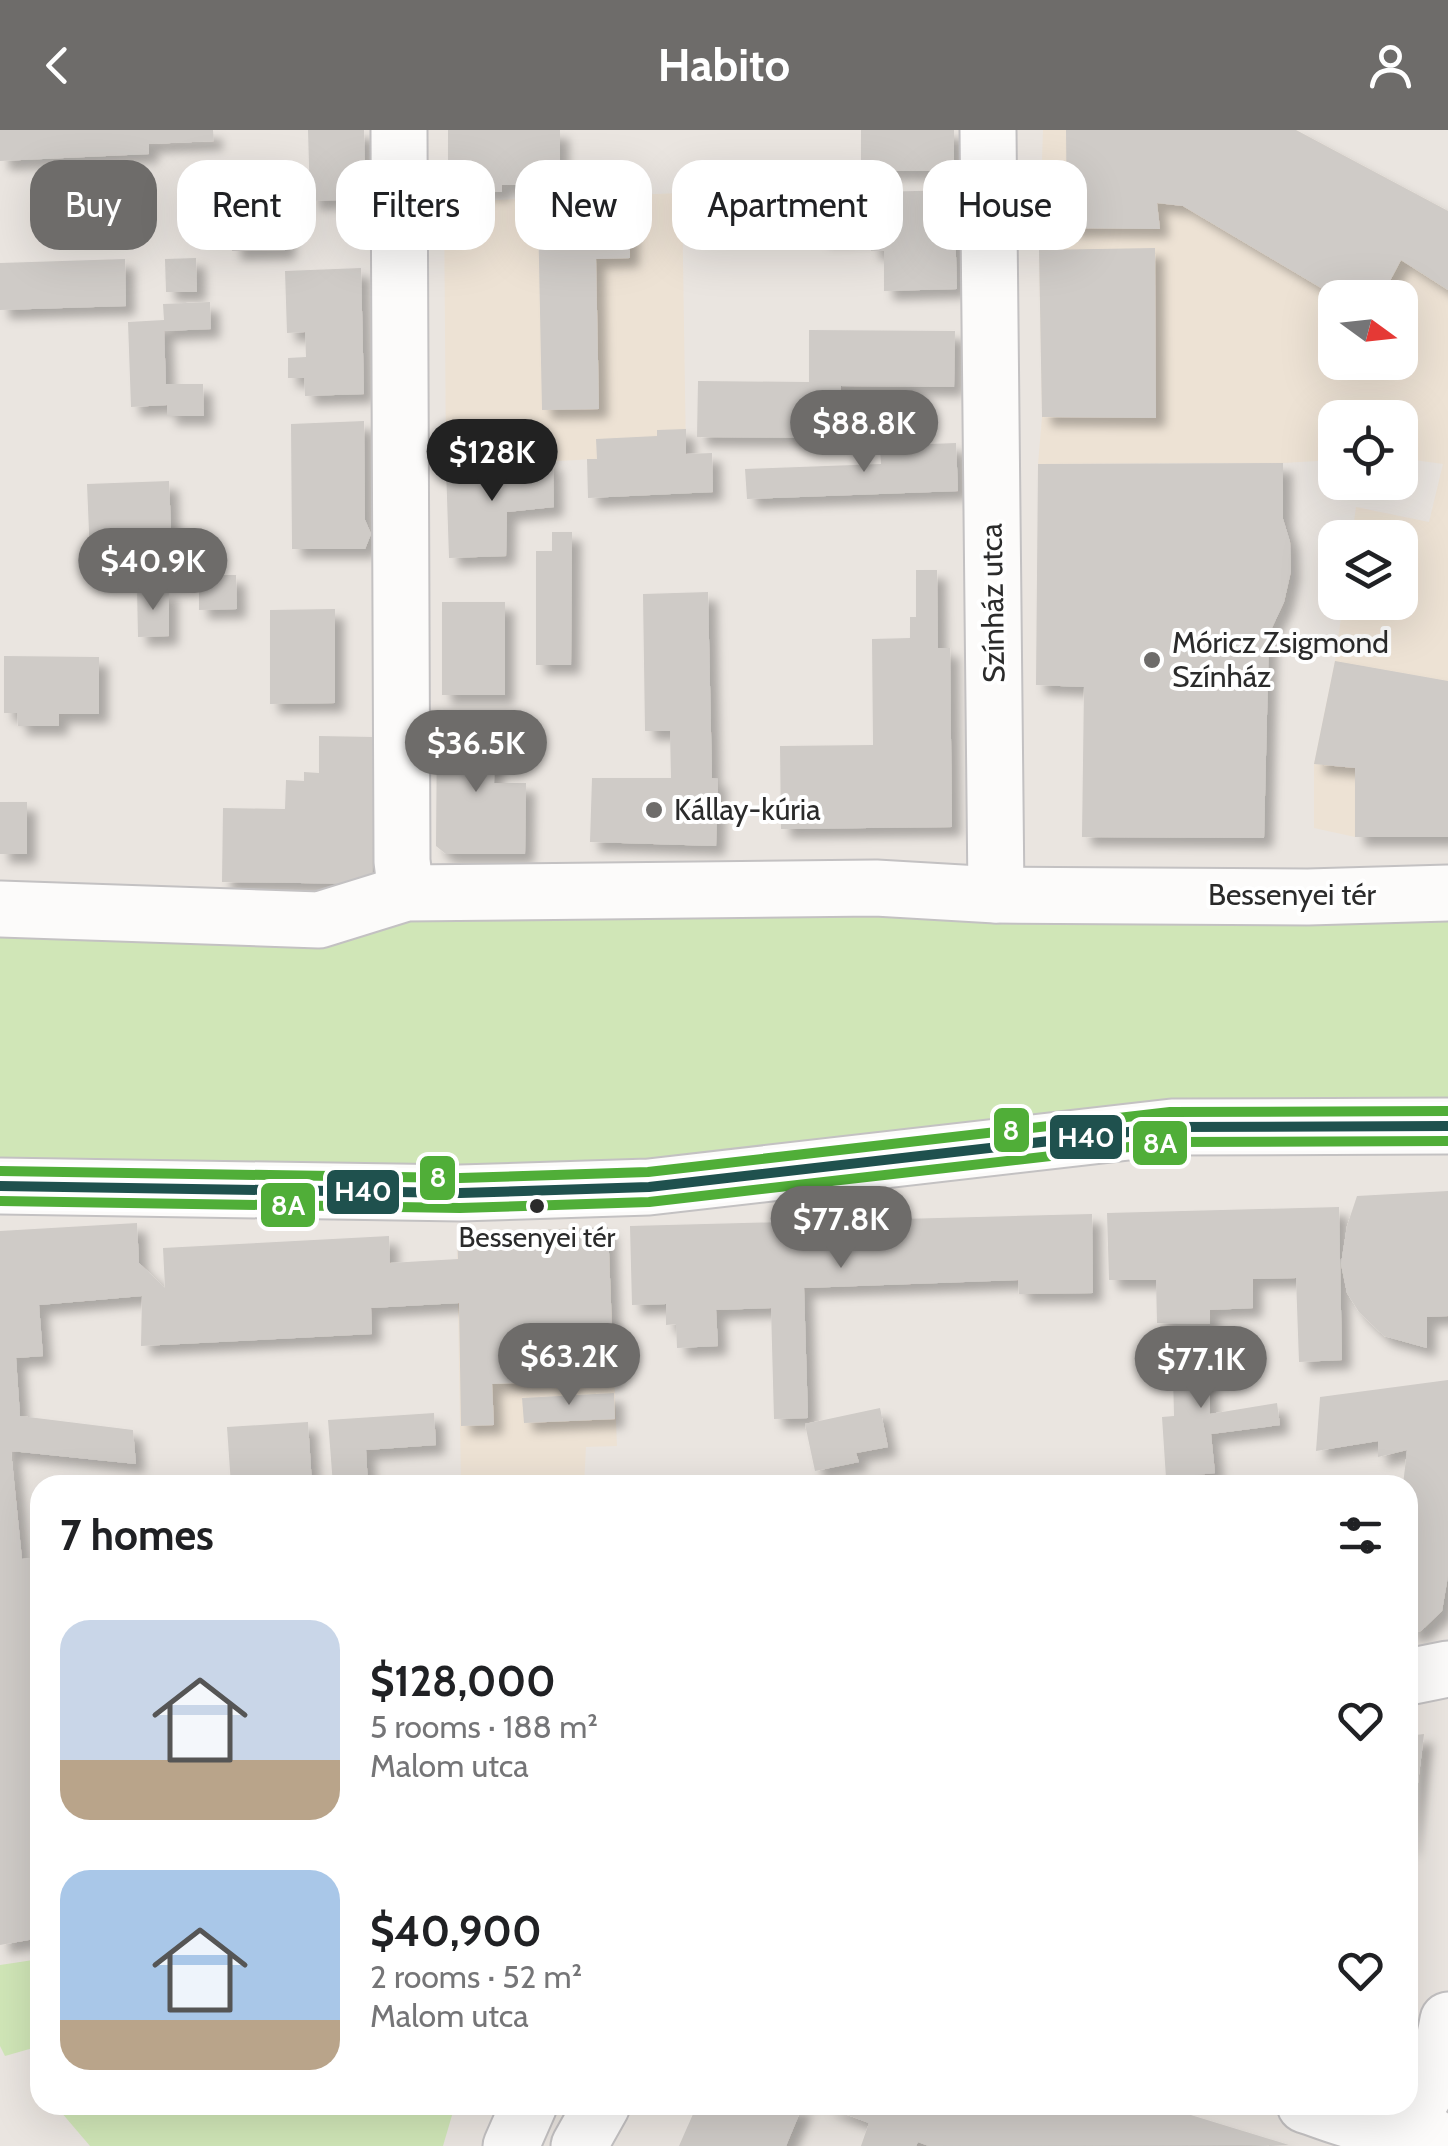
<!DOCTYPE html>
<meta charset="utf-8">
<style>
:root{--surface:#fff;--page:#f2f2f2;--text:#202124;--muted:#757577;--accent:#6e6c6a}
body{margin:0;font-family:Cabin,sans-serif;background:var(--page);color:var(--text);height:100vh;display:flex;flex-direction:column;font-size:38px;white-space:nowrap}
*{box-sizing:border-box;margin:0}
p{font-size:32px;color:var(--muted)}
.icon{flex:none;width:55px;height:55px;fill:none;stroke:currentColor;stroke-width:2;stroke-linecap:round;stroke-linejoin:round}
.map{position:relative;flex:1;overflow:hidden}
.sheet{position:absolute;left:30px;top:1345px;width:1388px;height:640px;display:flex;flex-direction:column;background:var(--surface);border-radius:30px;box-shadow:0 10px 40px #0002}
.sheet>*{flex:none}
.banner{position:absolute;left:30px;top:30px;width:1390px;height:90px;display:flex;gap:20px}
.needle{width:65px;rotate:105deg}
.controls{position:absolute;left:1318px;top:150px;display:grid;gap:20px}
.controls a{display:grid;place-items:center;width:100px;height:100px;border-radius:20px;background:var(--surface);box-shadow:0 10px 40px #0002;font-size:50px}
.price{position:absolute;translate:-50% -85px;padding:0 22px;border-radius:35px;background:var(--accent);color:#fff;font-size:32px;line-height:65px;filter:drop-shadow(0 2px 5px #0008)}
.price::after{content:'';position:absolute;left:50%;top:60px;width:30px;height:22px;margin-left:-15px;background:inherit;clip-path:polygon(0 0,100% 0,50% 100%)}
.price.active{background:#222;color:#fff}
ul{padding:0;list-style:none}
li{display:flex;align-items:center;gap:30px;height:250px;padding:0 30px}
li span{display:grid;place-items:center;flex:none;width:280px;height:200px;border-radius:30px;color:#555}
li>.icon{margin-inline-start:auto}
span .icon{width:120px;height:120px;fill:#fffc;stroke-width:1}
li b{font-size:42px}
h2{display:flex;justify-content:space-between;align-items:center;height:120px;padding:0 30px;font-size:42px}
.chip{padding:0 35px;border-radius:30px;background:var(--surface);box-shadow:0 10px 40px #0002;font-size:35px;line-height:90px}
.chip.active{background:var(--accent);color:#fff}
header{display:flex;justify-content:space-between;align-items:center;height:130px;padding:0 30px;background:var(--accent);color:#fff;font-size:45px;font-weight:700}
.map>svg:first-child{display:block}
.education{fill:#ede2d4;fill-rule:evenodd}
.green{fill:#d0e6b7}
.building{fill:#cfcbc7;filter:url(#shadow)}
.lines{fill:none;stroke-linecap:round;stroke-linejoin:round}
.minor-casing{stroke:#c3c1c2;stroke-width:59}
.minor{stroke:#fcfbfa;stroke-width:55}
.bus-1-casing{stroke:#fff;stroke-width:18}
.bus-2-casing{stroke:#fff;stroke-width:18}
.bus-3-casing{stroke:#fff;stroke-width:18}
.bus-1{stroke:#1f514e;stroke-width:10}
.bus-2{stroke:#50ae38;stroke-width:10}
.bus-3{stroke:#50ae38;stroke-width:10}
.poi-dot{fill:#6e6c6a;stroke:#fff;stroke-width:4}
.bus-dot{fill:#2b2b2b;stroke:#fff;stroke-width:4}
.labels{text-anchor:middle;stroke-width:8;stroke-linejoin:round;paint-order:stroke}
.bus-label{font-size:28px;fill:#2b2b2b;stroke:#fff}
.street-label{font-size:30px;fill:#2b2b2b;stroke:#fff}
.poi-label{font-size:30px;fill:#2b2b2b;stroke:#fff;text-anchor:start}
.line-badge{stroke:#fff;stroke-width:4}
.badge-label{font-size:28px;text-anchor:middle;font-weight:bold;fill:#fff}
</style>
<header><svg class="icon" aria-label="back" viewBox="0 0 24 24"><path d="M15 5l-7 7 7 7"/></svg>Habito<svg class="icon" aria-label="person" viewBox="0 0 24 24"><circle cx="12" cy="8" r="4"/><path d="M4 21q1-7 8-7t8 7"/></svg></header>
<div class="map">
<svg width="1448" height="2016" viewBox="0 0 1448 2016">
<defs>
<filter id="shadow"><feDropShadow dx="9" dy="9" stdDeviation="5" flood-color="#0004"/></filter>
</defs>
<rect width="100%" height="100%" fill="#eae5e0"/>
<!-- education -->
<g class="education">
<path d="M1043 0H1296L1448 81V707H1355L1314 698V634L1335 531 1343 473 1400 472V408L1352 407 1356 377 1429 392 1443 334 1400 328V288H1335V330L1283 333 1038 334 1042 287 1039 120ZM1335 168H1400V232H1335Z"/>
<path d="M682 63 686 324 446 337 444 72Z"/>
<path d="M608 1097 617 1316 586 1317 584 1355H461L457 1103Z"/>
</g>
<!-- green -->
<g class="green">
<path d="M1448 763V996L649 1057 0 1056V779Z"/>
<path d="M40 1829V1916L5 1926 0 1916V1835Z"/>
<path d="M55 1975H455L443 2016H90Z"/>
</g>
<!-- building -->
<g class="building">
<path d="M0 0H213L214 11 149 14V24L0 31Z"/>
<path d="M308 0H364L366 82H341L340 70 310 71Z"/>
<path d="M448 0H560V55H502V62H448Z"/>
<rect x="861" y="0" width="93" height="41"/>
<path d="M1066 0H1296L1448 81V160L1401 130 1381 168H1338L1183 76 1157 73 1160 99 1067 98Z"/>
<path d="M755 34 840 35 839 63 954 60 957 159 884 161V121H871V106L820 107V64L755 63Z"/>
<path d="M595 81V90L630 89V128L596 129 599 279 542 280 538 83Z"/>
<path d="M286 88V120L232 121 231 89Z"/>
<path d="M1155 118 1156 288 1042 287 1039 120Z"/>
<path d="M196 128 197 162H166L165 129Z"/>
<path d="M125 129 126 176 0 180V133Z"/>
<path d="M361 138 364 264 305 266 304 248H288V228L306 227 305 202 287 203 285 141Z"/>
<path d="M210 172 211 199 164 201 166 254H203L204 286H167V275L131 277 128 192 164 190 163 174Z"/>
<path d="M809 200 955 201 954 257 841 256 840 308 697 307 698 251 809 252Z"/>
<path d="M364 291 365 390 371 404 365 419H292L291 294Z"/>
<path d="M686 299V324L712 323 713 362 588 368 587 329H597L596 309 657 306V300Z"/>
<path d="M956 313 958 361 747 369 745 339 881 334 880 316Z"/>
<path d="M553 331 554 377 507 382 506 426 449 428 446 337Z"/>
<path d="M1283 333V389L1290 412 1291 441 1284 472 1269 504 1264 708 1082 707 1084 557 1036 555 1038 334Z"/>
<path d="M169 351 173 446 91 450 87 354Z"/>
<path d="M552 402H572L571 535H536V421H552Z"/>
<path d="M916 440H937L938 518H950L952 697 781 699 780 616 873 615 872 509 910 508V487H916Z"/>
<path d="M199 445H236L237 479 199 480Z"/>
<path d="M137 459H169V506L138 507Z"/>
<path d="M708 462 712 648 718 649 716 716 590 712 592 648H671L670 601H645L643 464Z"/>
<rect x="442" y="472" width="63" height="93"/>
<path d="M335 479V573L270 574V480Z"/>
<path d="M4 526 99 527V584H59V596H18L17 583H4Z"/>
<path d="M1335 531 1448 551V707H1355V638L1314 634Z"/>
<path d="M437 593H495L494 653H526L525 724H446L436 716Z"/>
<path d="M319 606 375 607 372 754 222 752 223 678 285 679 286 650 304 651V642L319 643Z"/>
<rect x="0" y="672" width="27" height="52"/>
<path d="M1448 1061V1186L1427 1187V1218L1384 1206 1359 1182 1347 1163 1341 1134 1347 1096 1357 1066Z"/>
<path d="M1339 1077 1342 1230 1299 1232 1296 1148 1253 1149V1178L1210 1180V1194L1157 1193 1156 1150H1109L1107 1083Z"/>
<path d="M1092 1084 1093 1163 1019 1164 1018 1150 804 1158 808 1288 774 1289 771 1178 716 1180 718 1216 677 1218 676 1194 666 1195V1174L632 1175 630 1096Z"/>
<path d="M137 1093 139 1133 165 1158 163 1118 389 1106 390 1133 458 1129 457 1103 608 1097 614 1249 492 1254 494 1295 461 1296 459 1173 371 1178 372 1204 141 1216 142 1166 39 1175 43 1226 16 1228 20 1286 133 1300 136 1334 11 1321 22 1429 40 1427V1808L0 1815V1101Z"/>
<path d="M1209 1202 1210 1284 1277 1273 1280 1295 1211 1304 1215 1343 1166 1348 1162 1287 1174 1286 1172 1203Z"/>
<path d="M1448 1250V1446L1442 1481 1421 1501 1408 1502V1355H1403L1407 1320 1378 1327V1311L1316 1321 1320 1267Z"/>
<path d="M614 1263 615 1289 524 1293 522 1268Z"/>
<path d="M880 1278 888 1317 856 1323 859 1332 815 1341 805 1294Z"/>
<path d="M434 1283 436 1315 366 1320 368 1355H333L328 1290Z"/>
<path d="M308 1292 312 1355H231L227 1297Z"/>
<path d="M1424 1604 1410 1718 1408 1717V1606Z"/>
<path d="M697 1975H803L786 2016H679Z"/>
<path d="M821 1975H1158L1289 2015 929 2016 918 2012 916 2016H861L869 1993Z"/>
</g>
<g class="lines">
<defs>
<g id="minor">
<path d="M399 0 402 731 406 763"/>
<path d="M988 0 996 765"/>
<path d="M0 779 319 790 406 763 876 758 996 765 1308 767 1448 763"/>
<path d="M0 1056 460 1063 649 1057 1172 997 1448 996"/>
<path d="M1408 1547 1448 1539"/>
<path d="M1305 1975C1337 1985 1376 2005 1408 1990"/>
<path d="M1408 1990C1432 1958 1441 1929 1448 1890"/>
<path d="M1408 1990 1447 2016"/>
<path d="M511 2016 529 1975"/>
<path d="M579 2016 602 1975"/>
</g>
</defs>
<!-- minor casing -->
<use href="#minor" class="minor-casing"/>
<!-- minor -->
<use href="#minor" class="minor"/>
<defs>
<path id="bus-1" d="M0 1056 460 1063 649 1057 1172 997 1448 996"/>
<path id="bus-2" d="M0 1071 460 1078 649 1072 1173 1012 1448 1011"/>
<path id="bus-3" d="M0 1041 460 1048 648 1042 1170 982 1448 981"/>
</defs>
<!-- bus-1 casing -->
<use href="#bus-1" class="bus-1-casing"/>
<!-- bus-2 casing -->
<use href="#bus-2" class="bus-2-casing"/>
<!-- bus-3 casing -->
<use href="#bus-3" class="bus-3-casing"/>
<!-- bus-1 -->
<use href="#bus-1" class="bus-1"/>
<!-- bus-2 -->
<use href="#bus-2" class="bus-2"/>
<!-- bus-3 -->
<use href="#bus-3" class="bus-3"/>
</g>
<!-- markers -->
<g class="poi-dot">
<circle cx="1152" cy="530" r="10"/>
<circle cx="654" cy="680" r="10"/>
</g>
<circle class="bus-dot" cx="537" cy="1076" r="9"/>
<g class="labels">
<!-- bus labels -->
<g class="bus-label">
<text x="537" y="1117">Bessenyei tér</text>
</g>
<!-- street labels -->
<g class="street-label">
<text transform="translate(993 473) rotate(-91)" y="10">Színház utca</text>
<text x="1292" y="775">Bessenyei tér</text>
</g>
<!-- poi labels -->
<g class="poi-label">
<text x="1172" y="523">Móricz Zsigmond<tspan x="1172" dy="34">Színház</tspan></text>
<text x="674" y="690">Kállay-kúria</text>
</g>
</g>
<g class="line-badge">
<rect x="992" y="976" width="39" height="48" rx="10" fill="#50ae38"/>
<rect x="1048" y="983" width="76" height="48" rx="10" fill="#1f514e"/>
<rect x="1131" y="989" width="58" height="48" rx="10" fill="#50ae38"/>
<rect x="418" y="1024" width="39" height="48" rx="10" fill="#50ae38"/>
<rect x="325" y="1038" width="76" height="48" rx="10" fill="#1f514e"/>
<rect x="259" y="1051" width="58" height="48" rx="10" fill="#50ae38"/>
</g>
<g class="badge-label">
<text x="1011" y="1010">8</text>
<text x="1086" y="1017">H40</text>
<text x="1160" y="1023">8A</text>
<text x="438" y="1057">8</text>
<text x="363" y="1071">H40</text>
<text x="288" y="1085">8A</text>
</g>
</svg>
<div class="controls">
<a><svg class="needle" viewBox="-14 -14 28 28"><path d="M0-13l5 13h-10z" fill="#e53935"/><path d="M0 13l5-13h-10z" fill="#757577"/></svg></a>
<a><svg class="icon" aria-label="locate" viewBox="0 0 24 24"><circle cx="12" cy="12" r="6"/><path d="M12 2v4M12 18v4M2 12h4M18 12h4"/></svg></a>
<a><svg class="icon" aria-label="layers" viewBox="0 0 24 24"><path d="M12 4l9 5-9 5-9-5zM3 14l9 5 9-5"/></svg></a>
</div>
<b class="price" style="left:864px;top:345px">$88.8K</b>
<b class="price active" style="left:492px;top:374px">$128K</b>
<b class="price" style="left:153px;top:483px">$40.9K</b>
<b class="price" style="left:476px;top:665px">$36.5K</b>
<b class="price" style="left:841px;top:1141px">$77.8K</b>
<b class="price" style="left:569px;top:1278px">$63.2K</b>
<b class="price" style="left:1201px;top:1281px">$77.1K</b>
<div class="banner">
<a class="chip active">Buy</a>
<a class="chip">Rent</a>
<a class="chip">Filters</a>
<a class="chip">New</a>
<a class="chip">Apartment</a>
<a class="chip">House</a>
</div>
<section class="sheet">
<h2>7 homes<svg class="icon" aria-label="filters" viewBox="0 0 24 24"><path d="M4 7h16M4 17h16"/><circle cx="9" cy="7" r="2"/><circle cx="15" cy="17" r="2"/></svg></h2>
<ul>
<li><span style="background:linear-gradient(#c9d6e8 70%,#b9a48a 0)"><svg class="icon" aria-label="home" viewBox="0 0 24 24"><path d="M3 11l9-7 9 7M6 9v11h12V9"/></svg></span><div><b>$128,000</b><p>5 rooms · 188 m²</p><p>Malom utca</p></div><svg class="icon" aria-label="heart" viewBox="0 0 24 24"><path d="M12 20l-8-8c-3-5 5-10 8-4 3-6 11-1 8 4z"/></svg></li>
<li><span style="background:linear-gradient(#a9c7e8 75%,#b9a48a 0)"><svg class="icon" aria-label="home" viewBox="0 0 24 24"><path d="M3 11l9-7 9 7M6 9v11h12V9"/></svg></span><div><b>$40,900</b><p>2 rooms · 52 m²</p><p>Malom utca</p></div><svg class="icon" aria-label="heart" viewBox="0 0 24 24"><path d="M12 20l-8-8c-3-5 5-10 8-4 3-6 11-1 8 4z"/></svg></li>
</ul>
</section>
</div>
